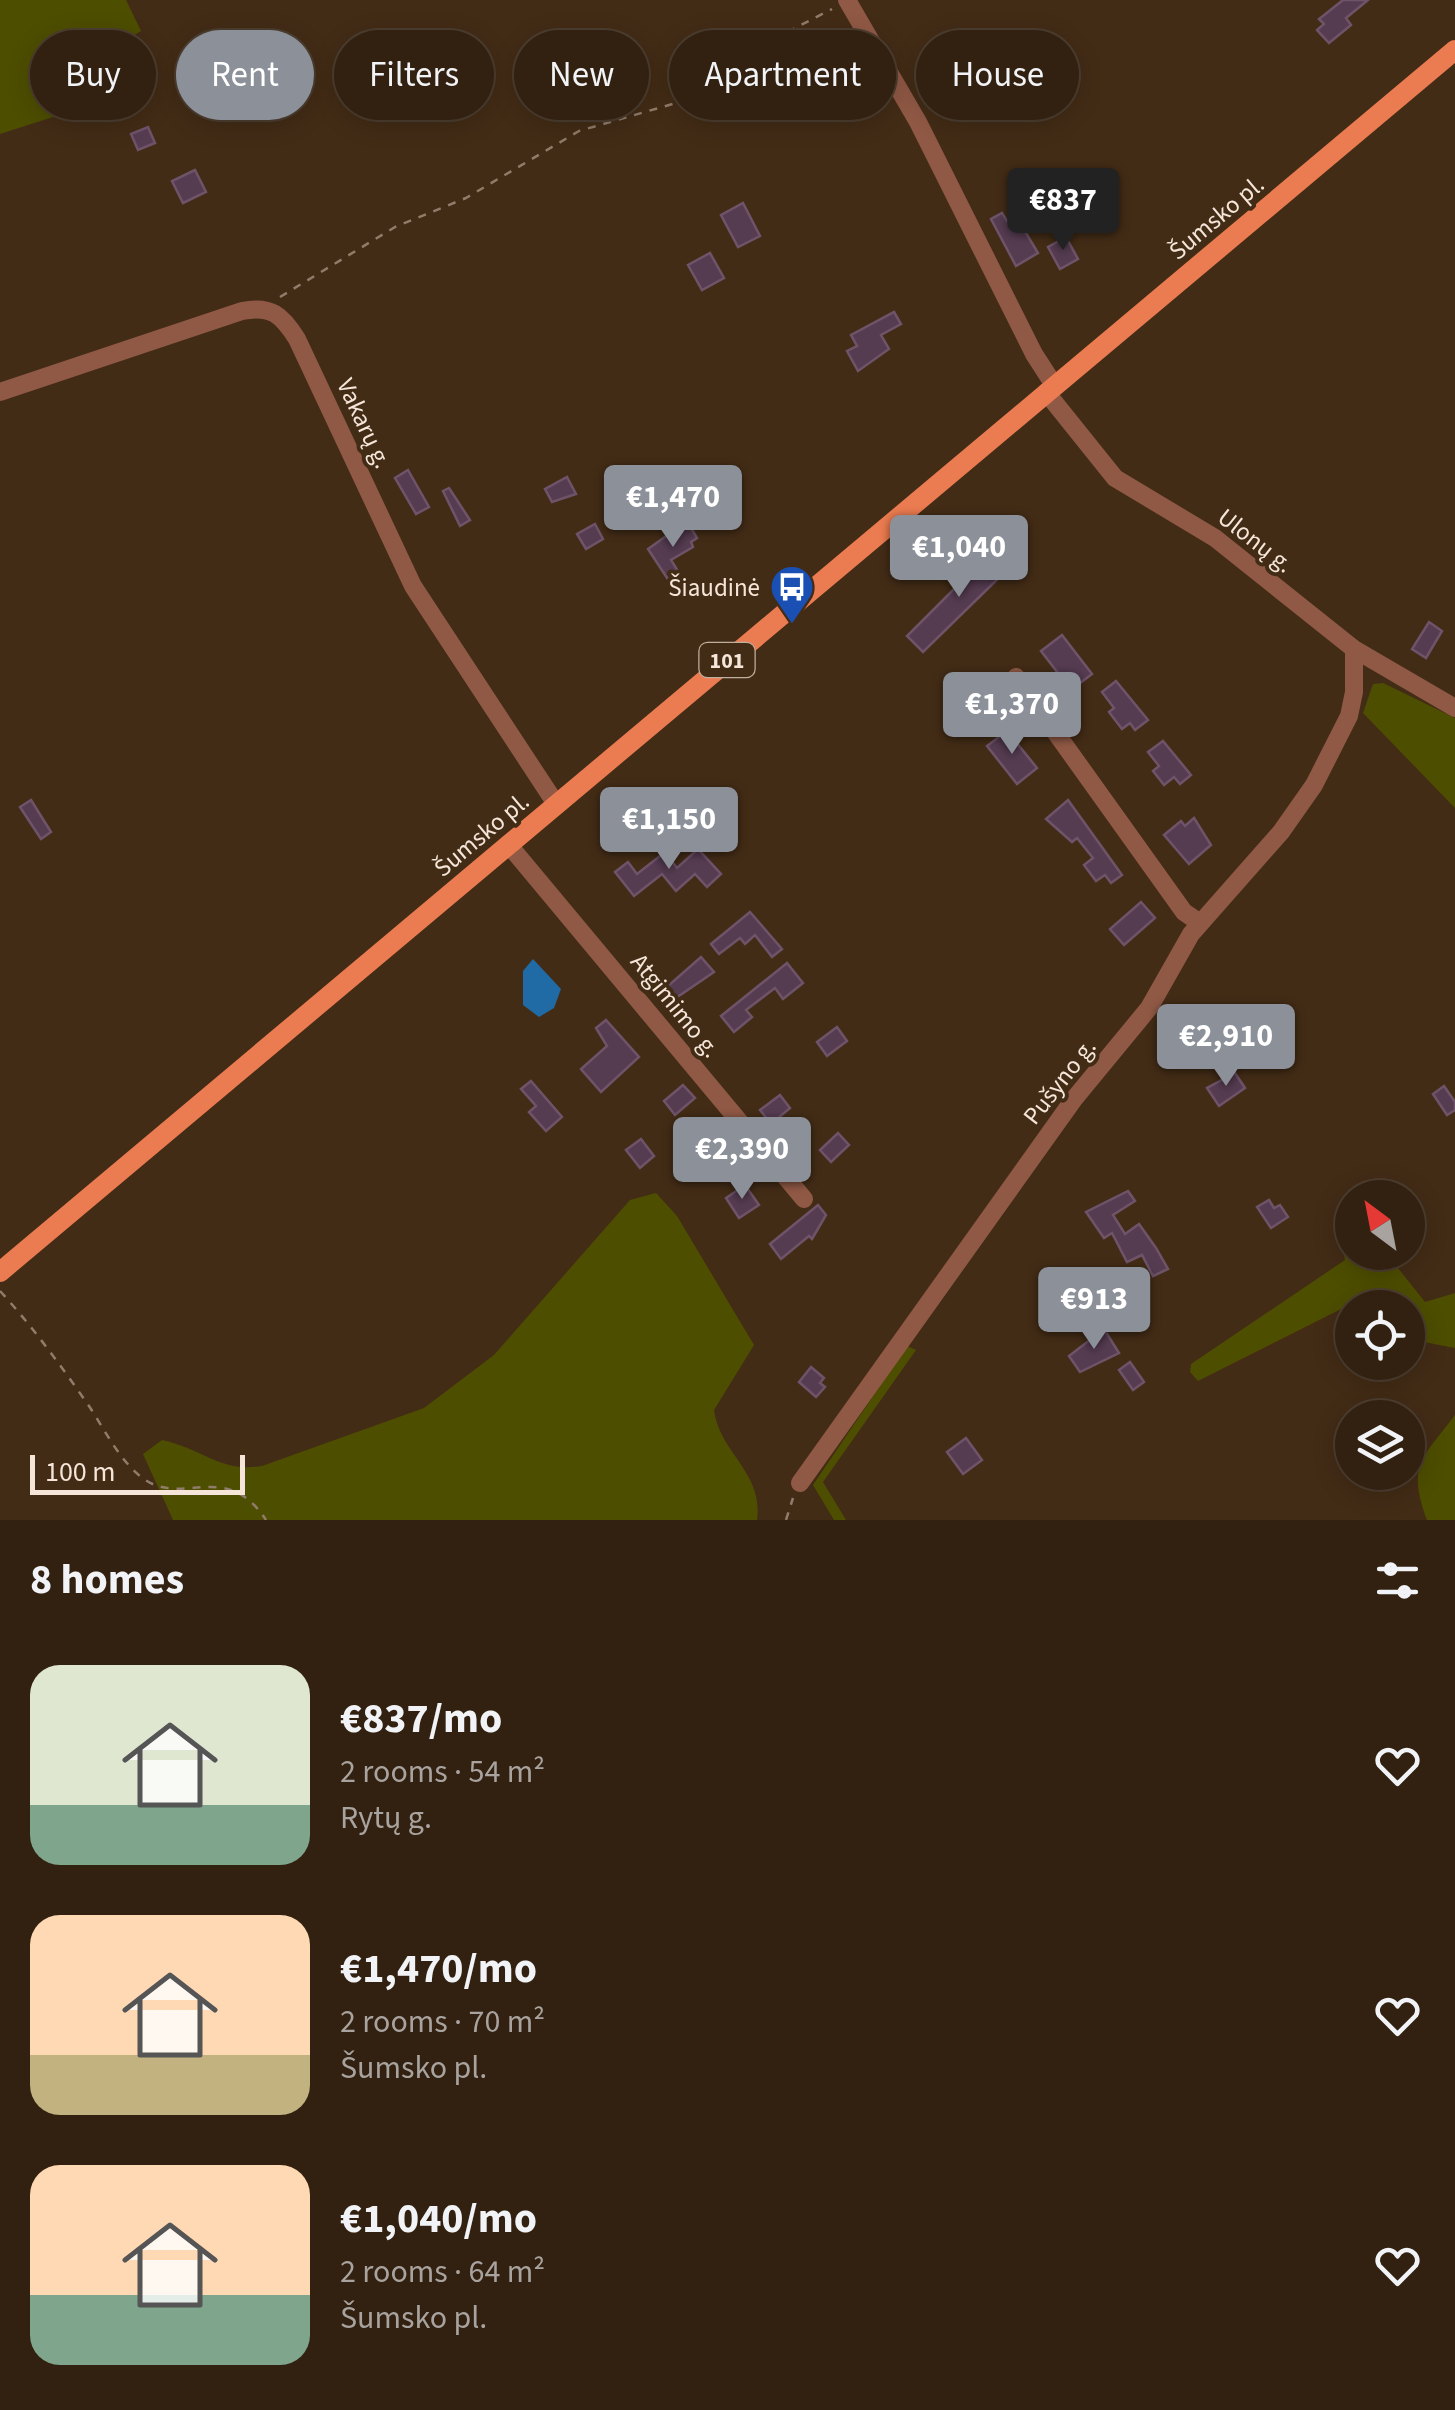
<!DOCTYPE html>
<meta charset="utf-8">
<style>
:root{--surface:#322110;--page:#3d2e1e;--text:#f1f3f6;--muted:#a8a39f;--line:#4d3e30;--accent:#8c9099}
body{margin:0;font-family:"Source Sans 3",sans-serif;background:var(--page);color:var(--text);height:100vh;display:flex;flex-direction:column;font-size:38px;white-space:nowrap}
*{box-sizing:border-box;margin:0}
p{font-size:32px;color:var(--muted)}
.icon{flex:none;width:55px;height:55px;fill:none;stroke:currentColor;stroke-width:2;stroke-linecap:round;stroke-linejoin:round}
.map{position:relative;height:1520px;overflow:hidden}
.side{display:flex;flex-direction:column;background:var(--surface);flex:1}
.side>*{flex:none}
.top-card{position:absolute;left:30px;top:30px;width:1395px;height:90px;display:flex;gap:20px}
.needle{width:65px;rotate:328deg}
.fabs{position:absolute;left:1335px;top:1180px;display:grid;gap:20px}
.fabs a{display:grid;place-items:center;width:90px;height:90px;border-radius:50%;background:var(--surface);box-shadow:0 5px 25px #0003,0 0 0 2px var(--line);font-size:50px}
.scale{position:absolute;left:30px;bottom:25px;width:215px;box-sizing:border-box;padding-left:10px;border:5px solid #f5e6d9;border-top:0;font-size:28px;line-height:35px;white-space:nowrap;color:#f5e6d9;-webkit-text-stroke:8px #432c16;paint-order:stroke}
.price{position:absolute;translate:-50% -85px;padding:0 22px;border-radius:10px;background:var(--accent);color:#fff;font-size:32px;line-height:65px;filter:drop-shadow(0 2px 5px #0008)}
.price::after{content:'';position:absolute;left:50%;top:60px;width:30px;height:22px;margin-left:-15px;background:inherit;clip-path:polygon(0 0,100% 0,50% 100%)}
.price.selected{background:#222;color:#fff}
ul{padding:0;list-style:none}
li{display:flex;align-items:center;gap:30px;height:250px;padding:0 30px}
li span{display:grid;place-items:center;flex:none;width:280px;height:200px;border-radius:30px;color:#555}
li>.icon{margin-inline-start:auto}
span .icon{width:120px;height:120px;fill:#fffc;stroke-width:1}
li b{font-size:42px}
h2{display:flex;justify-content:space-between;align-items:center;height:120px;padding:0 30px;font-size:42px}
.chip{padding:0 35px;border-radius:45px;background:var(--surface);box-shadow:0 5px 25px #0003,0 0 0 2px var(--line);font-size:35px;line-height:90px}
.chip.selected{background:var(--accent);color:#fff}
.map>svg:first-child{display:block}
.green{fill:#4e4e00}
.water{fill:#206aa5}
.building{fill:#563c51;stroke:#6e5369;stroke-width:2.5}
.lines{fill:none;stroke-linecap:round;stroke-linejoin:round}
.path{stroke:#907c6a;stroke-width:2.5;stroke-dasharray:8 8;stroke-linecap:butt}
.minor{stroke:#905945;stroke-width:18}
.major{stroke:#eb7b50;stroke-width:20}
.labels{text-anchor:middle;stroke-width:8;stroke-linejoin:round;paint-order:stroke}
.shield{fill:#432c16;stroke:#c0ae9e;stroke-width:2.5}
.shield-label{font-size:22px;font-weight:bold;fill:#f5e6d9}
.street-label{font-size:25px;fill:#f5e6d9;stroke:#432c16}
.poi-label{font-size:25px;fill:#f5e6d9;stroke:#432c16;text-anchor:end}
</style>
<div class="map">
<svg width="1455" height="1520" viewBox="0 0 1455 1520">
<rect width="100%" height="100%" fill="#432c16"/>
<!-- green -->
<g class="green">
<path d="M0 0H126L141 31 78 69 75 110 0 134Z"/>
<path d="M1383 683 1455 718V808L1363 713 1373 684Z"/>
<path d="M656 1193 677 1216 754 1345 714 1410C719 1452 764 1473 757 1520H173L143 1454 162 1440C203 1449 221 1473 262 1466L424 1408 494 1355 630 1200Z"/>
<path d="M1352 1221V1252L1386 1253 1425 1302 1455 1293V1348L1424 1342 1408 1326V1308L1388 1307 1369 1295 1198 1381 1190 1372 1191 1364 1345 1260 1341 1239 1345 1223Z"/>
<path d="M907 1346 916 1350 823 1482 846 1520H834L813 1485Z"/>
<path d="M1455 1415V1520H1427C1407 1464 1422 1459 1455 1415Z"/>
</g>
<!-- water -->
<path class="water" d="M533 959 561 989 554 1008 539 1017 523 1005V971Z"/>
<!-- building -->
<g class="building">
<path d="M1343 0H1368L1346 18 1351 25 1329 43 1317 30 1324 24 1319 19Z"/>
<path d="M148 127 155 143 138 150 131 134Z"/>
<path d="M195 170 206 192 183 203 172 181Z"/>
<path d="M743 203 760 236 738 247 721 215Z"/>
<path d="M1002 213 1007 221 1016 216 1038 253 1016 266 991 219Z"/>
<path d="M1066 237 1078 259 1060 269 1048 247Z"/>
<path d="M710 253 724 278 702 290 688 265Z"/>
<path d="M894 312 901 324 881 335 889 349 858 371 847 351 857 346 851 335Z"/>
<path d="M408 470 429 507 416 514 395 478Z"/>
<path d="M567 477 576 494 552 502 545 489Z"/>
<path d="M449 488 470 520 460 526 443 491Z"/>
<path d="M687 521 697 538 691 542 693 547 671 560 681 576 671 584 648 549Z"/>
<path d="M595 524 603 539 586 549 577 534Z"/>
<path d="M994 549 1011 566 923 652 907 636Z"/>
<path d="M1429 622 1442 631 1426 658 1412 649Z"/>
<path d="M1062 635 1092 674 1071 690 1041 651Z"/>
<path d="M1116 681 1148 720 1135 730 1130 723 1122 729 1109 712 1114 708 1102 692Z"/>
<path d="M1007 731 1037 768 1017 784 987 746Z"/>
<path d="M1163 741 1191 775 1180 784 1174 777 1164 785 1153 771 1159 766 1148 752Z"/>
<path d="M31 800 51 832 41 839 20 807Z"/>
<path d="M1068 800 1122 875 1111 883 1105 875 1096 881 1084 865 1093 858 1077 838 1072 842 1046 819Z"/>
<path d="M1194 818 1211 845 1189 864 1164 835 1181 821 1185 826Z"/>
<path d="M698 849 721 874 707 887 695 874 676 891 662 874 634 896 615 872 628 862 637 874 665 852 677 868Z"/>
<path d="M1141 902 1155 918 1124 945 1110 929Z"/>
<path d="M750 912 782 949 772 957 755 935 745 944 740 938 719 954 711 944Z"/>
<path d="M701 957 714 972 670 1002 661 992Z"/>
<path d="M787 963 803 983 783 999 775 988 746 1010 752 1017 734 1032 721 1016Z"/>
<path d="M606 1020 639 1057 601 1092 581 1069 607 1046 596 1028Z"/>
<path d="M837 1027 847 1041 827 1056 817 1042Z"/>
<path d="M1235 1073 1245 1088 1219 1106 1207 1088Z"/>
<path d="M531 1081 562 1117 546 1131 529 1112 536 1106 521 1089Z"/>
<path d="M683 1085 695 1098 675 1115 664 1101Z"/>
<path d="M1444 1086 1455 1102V1110L1447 1115 1433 1094Z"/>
<path d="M780 1095 790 1108 771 1124 760 1110Z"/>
<path d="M838 1133 849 1145 831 1162 820 1150Z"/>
<path d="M641 1139 654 1156 640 1168 626 1150Z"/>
<path d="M745 1185 759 1205 739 1218 726 1198Z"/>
<path d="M1128 1191 1135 1201 1113 1215 1125 1234 1139 1224 1156 1248 1168 1269 1153 1276 1142 1255 1127 1262 1112 1233 1104 1238 1086 1212Z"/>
<path d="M1269 1200 1274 1208 1280 1205 1288 1217 1271 1228 1257 1207Z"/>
<path d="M818 1205 826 1215 812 1239 809 1236 781 1259 770 1244Z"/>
<path d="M1104 1329 1119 1353 1080 1372 1069 1356Z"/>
<path d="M1130 1362 1144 1382 1133 1390 1119 1370Z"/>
<path d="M811 1367 824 1378 820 1383 825 1387 816 1397 799 1382Z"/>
<path d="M966 1438 982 1460 963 1474 947 1452Z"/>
</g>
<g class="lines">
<!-- path -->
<g class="path">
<path d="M280 297 395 227 466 198 579 131 676 103 741 56 832 9"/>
<path d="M0 1291C33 1327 61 1366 89 1406 105 1430 120 1462 144 1479 183 1507 226 1459 266 1520"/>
<path d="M786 1520 793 1498"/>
</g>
<!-- minor -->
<g class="minor">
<path d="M847 0 918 122 1034 354 1054 385"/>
<path d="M0 392 242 311C271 305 282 315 297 339L413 586 556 804"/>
<path d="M1046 392 1115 478 1215 538 1354 649 1455 708"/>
<path d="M1016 677 1184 912 1200 923"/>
<path d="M508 844 804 1199"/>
<path d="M800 1483 1074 1099 1149 1008 1191 934 1281 832 1314 785 1349 716 1354 692V649"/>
</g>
<!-- major -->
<path class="major" d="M0 1272 1455 50"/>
</g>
<!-- icons -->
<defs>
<symbol id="bus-pin" viewBox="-11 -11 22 30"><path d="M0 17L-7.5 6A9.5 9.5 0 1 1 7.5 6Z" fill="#1a4fb4" stroke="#432c16"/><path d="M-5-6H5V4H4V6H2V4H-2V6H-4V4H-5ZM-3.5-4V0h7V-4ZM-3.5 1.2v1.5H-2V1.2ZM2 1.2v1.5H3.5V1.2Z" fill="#fff"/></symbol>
</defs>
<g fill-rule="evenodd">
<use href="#bus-pin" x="767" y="562" width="50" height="68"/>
</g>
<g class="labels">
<!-- shield labels -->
<rect class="shield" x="699.5" y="643" width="55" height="34" rx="8"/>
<g class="shield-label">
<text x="727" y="668">101</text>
</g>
<!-- street labels -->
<g class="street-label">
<text transform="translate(1216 217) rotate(-40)" y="9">Šumsko pl.</text>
<text transform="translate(365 423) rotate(65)" y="9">Vakarų g.</text>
<text transform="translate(1256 540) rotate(38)" y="9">Ulonų g.</text>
<text transform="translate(481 834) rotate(-40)" y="9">Šumsko pl.</text>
<text transform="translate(676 1005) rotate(51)" y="9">Atgimimo g.</text>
<text transform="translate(1059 1081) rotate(-52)" y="9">Pušyno g.</text>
</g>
<!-- poi labels -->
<g class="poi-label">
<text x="760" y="596">Šiaudinė</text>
</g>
</g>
</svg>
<div class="fabs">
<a><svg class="needle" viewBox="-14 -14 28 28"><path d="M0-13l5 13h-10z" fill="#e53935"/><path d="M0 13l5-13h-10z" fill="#a8a39f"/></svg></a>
<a><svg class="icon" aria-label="locate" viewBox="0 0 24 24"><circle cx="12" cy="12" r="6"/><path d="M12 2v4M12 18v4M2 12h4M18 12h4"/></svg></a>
<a><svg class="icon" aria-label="layers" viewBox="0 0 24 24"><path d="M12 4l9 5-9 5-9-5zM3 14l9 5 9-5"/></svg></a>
</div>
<div class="scale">100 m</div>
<b class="price selected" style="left:1063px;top:253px">€837</b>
<b class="price" style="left:673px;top:550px">€1,470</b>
<b class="price" style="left:959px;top:600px">€1,040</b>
<b class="price" style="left:1012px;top:757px">€1,370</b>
<b class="price" style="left:669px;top:872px">€1,150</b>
<b class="price" style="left:1226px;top:1089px">€2,910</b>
<b class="price" style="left:742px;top:1202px">€2,390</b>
<b class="price" style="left:1094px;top:1352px">€913</b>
<div class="top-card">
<a class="chip">Buy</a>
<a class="chip selected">Rent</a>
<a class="chip">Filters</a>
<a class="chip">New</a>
<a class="chip">Apartment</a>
<a class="chip">House</a>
</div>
</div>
<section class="side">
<h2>8 homes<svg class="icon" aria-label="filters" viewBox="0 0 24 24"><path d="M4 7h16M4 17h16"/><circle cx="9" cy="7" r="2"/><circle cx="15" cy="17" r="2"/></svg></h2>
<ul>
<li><span style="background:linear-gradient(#dfe7d0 70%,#7fa58c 0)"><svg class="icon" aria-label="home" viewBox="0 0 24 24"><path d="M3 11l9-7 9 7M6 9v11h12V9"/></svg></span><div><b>€837/mo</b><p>2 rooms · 54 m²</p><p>Rytų g.</p></div><svg class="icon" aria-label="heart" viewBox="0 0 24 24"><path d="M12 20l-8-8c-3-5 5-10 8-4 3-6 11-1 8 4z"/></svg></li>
<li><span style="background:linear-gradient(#ffd9b3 70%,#c2b280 0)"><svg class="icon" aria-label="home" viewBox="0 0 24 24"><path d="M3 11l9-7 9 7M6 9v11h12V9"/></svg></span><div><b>€1,470/mo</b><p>2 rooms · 70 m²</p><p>Šumsko pl.</p></div><svg class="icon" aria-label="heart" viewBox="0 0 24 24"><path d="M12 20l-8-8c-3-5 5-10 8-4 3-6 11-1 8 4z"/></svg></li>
<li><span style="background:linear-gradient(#ffd9b3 65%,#7fa58c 0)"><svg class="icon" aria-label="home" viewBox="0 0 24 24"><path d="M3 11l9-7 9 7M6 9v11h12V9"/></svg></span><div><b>€1,040/mo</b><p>2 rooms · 64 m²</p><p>Šumsko pl.</p></div><svg class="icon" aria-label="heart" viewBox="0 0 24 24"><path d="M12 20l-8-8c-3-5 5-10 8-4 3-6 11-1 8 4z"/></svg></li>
</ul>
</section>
